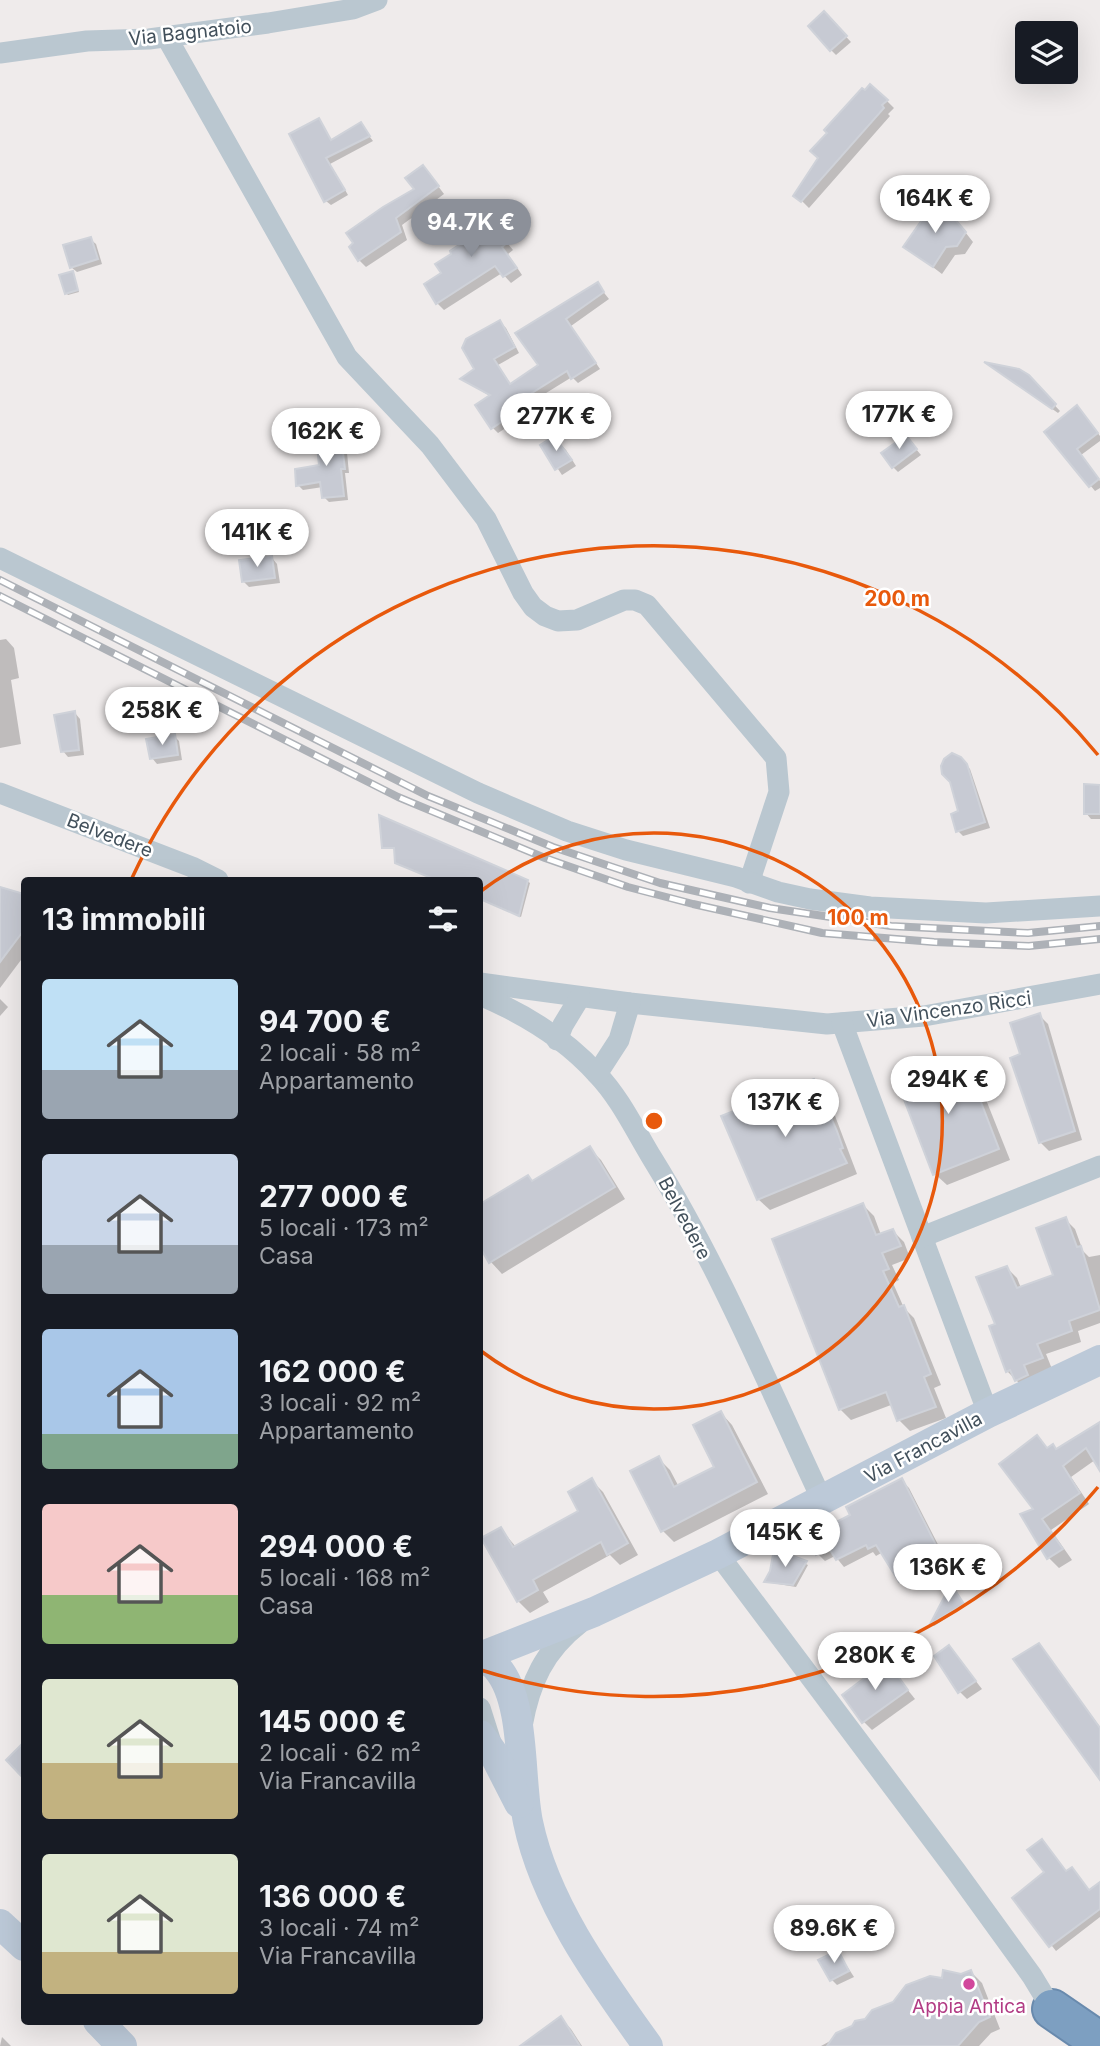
<!DOCTYPE html>
<html lang="it">
<meta charset="utf-8">
<style>
:root{--surface:#171b24;--page:#20242c;--text:#f1f3f6;--muted:#9ea1a6;--accent:#8c9099}
body{margin:0;font-family:Inter,sans-serif;background:var(--page);color:var(--text);height:100vh;display:flex;flex-direction:column;font-size:26px;white-space:nowrap}
*{box-sizing:border-box;margin:0}
p{font-size:23px;color:var(--muted)}
.icon{flex:none;width:38px;height:38px;fill:none;stroke:currentColor;stroke-width:2;stroke-linecap:round;stroke-linejoin:round}
.map{position:relative;flex:1;overflow:hidden}
.side{position:absolute;left:21px;top:877px;width:462px;height:1148px;display:flex;flex-direction:column;background:var(--surface);border-radius:7px;box-shadow:0 7px 28px #0002}
.side>*{flex:none}
.controls{position:absolute;left:1015px;top:21px;display:grid;gap:14px}
.controls a{display:grid;place-items:center;width:63px;height:63px;border-radius:7px;background:var(--surface);box-shadow:0 7px 28px #0002;font-size:35px}
.price{position:absolute;translate:-50% -60px;padding:0 16px;border-radius:24px;background:#fff;color:#222;font-size:23px;line-height:46px;filter:drop-shadow(0 2px 4px #0008)}
.price::after{content:'';position:absolute;left:50%;top:42px;width:21px;height:16px;margin-left:-10px;background:inherit;clip-path:polygon(0 0,100% 0,50% 100%)}
.price.on{background:var(--accent);color:#fff}
ul{padding:0;list-style:none}
li{display:flex;align-items:center;gap:21px;height:175px;padding:0 21px}
li span{display:grid;place-items:center;flex:none;width:196px;height:140px;border-radius:7px;color:#555}
li>.icon{margin-inline-start:auto}
span .icon{width:84px;height:84px;fill:#fffc;stroke-width:1}
li b{font-size:30px}
h2{display:flex;justify-content:space-between;align-items:center;height:84px;padding:0 21px;font-size:30px}
.map>svg:first-child{display:block}
.shadow{fill:#0003}
.building{fill:#c7cad3;stroke:#cfd2d9;stroke-width:2}
.lines{fill:none;stroke-linecap:round;stroke-linejoin:round}
.highway-casing{stroke:#698aad;stroke-width:42}
.street{stroke:#bac7d0;stroke-width:21}
.secondary{stroke:#bcc9d8;stroke-width:30}
.highway{stroke:#7d9fc1;stroke-width:38}
.rail-casing{stroke:#adb1b7;stroke-width:8}
.rail{stroke:#fff;stroke-width:5;stroke-dasharray:16;stroke-linecap:butt}
.ring{fill:none;stroke:#e8590c;stroke-width:3.5}
.hotel-dot{fill:#d1479c;stroke:#fff;stroke-width:2.5}
.labels{text-anchor:middle;stroke-width:5;stroke-linejoin:round;paint-order:stroke}
.street-label{font-size:19px;fill:#42505b;stroke:#fff}
.hotel-label{font-size:19px;fill:#b23c85;stroke:#fff}
.centre{fill:#e8590c;stroke:#fff;stroke-width:3.5}
.ring-label{font-size:21px;text-anchor:middle;font-weight:bold;fill:#e8590c;stroke:#fff;stroke-width:5;stroke-linejoin:round;paint-order:stroke}
</style>
<div class="map">
<svg width="1100" height="2046" viewBox="0 0 1100 2046">
<rect width="100%" height="100%" fill="#efebeb"/>
<!-- shadow -->
<g class="shadow">
<path d="M824 13 851 42 836 55 831 50Z"/>
<path d="M887 101 894 108 888 114 890 116 809 208 796 195 820 159 829 133Z"/>
<path d="M319 120 332 141 360 124 373 141 330 164 348 195 331 205 326 201Z"/>
<path d="M429 174 444 194 402 225 407 240 366 267 359 260Z"/>
<path d="M958 223 973 242 965 254 955 255 942 274 905 246Z"/>
<path d="M497 231 513 250 508 254 522 275 511 283 502 273 444 310 437 303Z"/>
<path d="M90 239 96 244 102 264 77 272 71 267Z"/>
<path d="M72 273 79 292 68 295 66 293Z"/>
<path d="M597 284 609 299 571 326 600 369 578 383 572 377 525 406 529 413 498 433 492 427 490 396 463 380 477 370 500 322 506 328 519 353 498 365 512 386 540 366 517 333Z"/>
<path d="M989 365 1028 377 1060 411 1058 413Z"/>
<path d="M1082 413 1100 436V441L1081 455 1100 481V488L1095 491 1046 432Z"/>
<path d="M341 438 346 443 349 473H345L348 500 329 502 324 497 323 487 303 490 298 485 321 467Z"/>
<path d="M554 438 566 450 576 466 562 475 542 445Z"/>
<path d="M911 443 921 455 898 472 893 467Z"/>
<path d="M272 558 277 564 280 583 249 587 243 581Z"/>
<path d="M6 639 14 648 19 678 11 680 21 744 0 748V640Z"/>
<path d="M75 713 80 719 84 755 68 757 63 751Z"/>
<path d="M174 736 179 741 182 760 157 764 152 758Z"/>
<path d="M964 763 970 769 990 828 963 836 958 831Z"/>
<path d="M1100 786V819H1091L1086 813Z"/>
<path d="M381 817 527 881 530 883 521 917 480 899V880H436L399 865 396 849H386L384 847Z"/>
<path d="M0 888 24 896V956L0 988Z"/>
<path d="M0 999 8 1007 0 1016Z"/>
<path d="M1039 1015 1048 1024 1082 1140 1049 1151 1040 1142 1022 1055Z"/>
<path d="M964 1060 975 1072 1010 1160 947 1185 935 1174Z"/>
<path d="M814 1081 826 1092 857 1174 770 1210 758 1199Z"/>
<path d="M589 1148 601 1160 625 1199 502 1274 491 1262 480 1244V1206L528 1177 533 1182Z"/>
<path d="M863 1205 874 1216 881 1235 893 1231 904 1242 910 1258 892 1265 899 1280 893 1283 904 1308 914 1318 941 1385 934 1388 946 1418 910 1431 899 1420 891 1405 851 1420 840 1409Z"/>
<path d="M1065 1219 1075 1229 1083 1251 1089 1257 1100 1255V1323L1078 1331 1081 1342 1046 1354 1052 1369 1026 1390 1007 1371 998 1325 1007 1268 1017 1278 1021 1288 1055 1276Z"/>
<path d="M721 1413 732 1425 768 1494 674 1542 663 1531 658 1458 670 1470 679 1487 716 1467Z"/>
<path d="M1100 1422V1468L1095 1460 1071 1477 1089 1504 1051 1530 1072 1560 1059 1568 1049 1558 1022 1515 1036 1510 1037 1437 1048 1449 1057 1450Z"/>
<path d="M901 1480 909 1488 948 1564 908 1588 900 1581 883 1552 876 1556 873 1552 844 1567 835 1556 825 1561 818 1554 853 1515Z"/>
<path d="M592 1481 603 1492 638 1555 620 1565 610 1555 543 1592 549 1602 530 1613 518 1601 501 1529 516 1547 581 1511Z"/>
<path d="M776 1551 808 1565 796 1587 766 1582 772 1572Z"/>
<path d="M951 1587 965 1606 934 1626 932 1624Z"/>
<path d="M1039 1645 1100 1727V1777Z"/>
<path d="M949 1647 982 1689 967 1699 960 1692Z"/>
<path d="M887 1664 915 1699 872 1730 864 1722Z"/>
<path d="M1067 1873 1090 1892 1100 1884V1917L1056 1951 1014 1898Z"/>
<path d="M838 1952 854 1977 837 1985 831 1979Z"/>
<path d="M971 1972 982 1983 1000 2029 991 2033 979 2046H821L943 1980Z"/>
<path d="M561 2019 571 2029 582 2046H523Z"/>
<path d="M2 2037 11 2046H0Z"/>
</g>
<!-- building -->
<g class="building">
<path d="M824 11 847 36 830 51 808 26Z"/>
<path d="M870 84 888 100 882 105 884 108 801 202 793 196 818 158 810 151 827 133 824 130 862 88 865 90Z"/>
<path d="M319 118 331 140 361 122 370 136 326 158 345 190 324 202 289 134Z"/>
<path d="M423 165 439 186 396 218 401 232 358 261 349 247 353 243 346 233 383 207 414 189 405 178Z"/>
<path d="M933 204 949 212 966 232 957 246 946 247 933 267 903 247Z"/>
<path d="M474 206 494 230 497 228 507 243 502 247 517 268 503 277 495 266 436 304 424 284 441 273 435 264 451 254 450 251 477 233 463 216Z"/>
<path d="M91 237 98 259 70 268 63 245Z"/>
<path d="M73 271 78 290 65 294 59 275Z"/>
<path d="M598 282 604 292 566 319 596 363 571 379 567 371 521 400 525 406 491 429 475 405 490 395 460 379 474 369 462 348 466 339 500 320 515 347 494 359 510 384 538 365 515 333Z"/>
<path d="M984 362 1019 369 1029 375 1056 404 1052 409Z"/>
<path d="M1077 405 1098 433 1077 449 1099 479 1089 487 1044 432Z"/>
<path d="M906 435 917 449 892 468 881 453Z"/>
<path d="M341 436 345 469H341L344 496 322 498 320 482 296 486 295 469 319 465 316 438Z"/>
<path d="M554 436 572 460 555 470 540 445Z"/>
<path d="M272 556 275 578 242 582 239 560Z"/>
<path d="M75 711 79 750 61 752 54 715Z"/>
<path d="M175 734 178 755 150 759 146 739Z"/>
<path d="M952 753 961 757 967 764 985 822 956 832 951 814 958 811 950 782 942 774 941 766 944 759Z"/>
<path d="M1084 784 1100 785V814H1084Z"/>
<path d="M379 815 528 880 519 916 480 899V880H436L395 863 394 848H382Z"/>
<path d="M0 887 24 894V930L0 962Z"/>
<path d="M1040 1013 1075 1131 1039 1143 1010 1058 1020 1054 1010 1023Z"/>
<path d="M964 1058 999 1149 933 1175 898 1084Z"/>
<path d="M814 1079 837 1131 843 1148 840 1149 847 1163 757 1200 721 1116Z"/>
<path d="M590 1146 615 1187 489 1263 480 1247V1204L528 1175 532 1181Z"/>
<path d="M863 1203 876 1235 893 1229 901 1246 882 1253 889 1269 883 1271 899 1307 904 1305 931 1374 924 1377 936 1407 897 1421 886 1392 839 1410 772 1239Z"/>
<path d="M1066 1217 1077 1247 1081 1246 1100 1310 1069 1321 1072 1331 1037 1344 1043 1358 1024 1365 1028 1375 1015 1381 1010 1370 1006 1372 989 1326 995 1324 976 1277 1007 1266 1017 1288 1053 1275 1036 1228Z"/>
<path d="M721 1411 757 1482 661 1532 630 1471 659 1456 674 1487 714 1467 693 1425Z"/>
<path d="M1100 1422V1471L1086 1448 1063 1466 1080 1493 1042 1519 1063 1549 1047 1559 1020 1514 1033 1509 999 1464 1037 1435 1047 1448 1053 1444 1056 1449Z"/>
<path d="M592 1478 628 1543 607 1555 601 1542 533 1580 538 1590 517 1602 481 1538 501 1527 513 1547 578 1511 568 1492Z"/>
<path d="M902 1478 942 1557 899 1582 876 1545 868 1549 866 1545 836 1560 829 1548 816 1555 807 1537 850 1515 846 1507Z"/>
<path d="M774 1549 807 1561 793 1585 764 1582 770 1571Z"/>
<path d="M951 1584 964 1604 930 1624Z"/>
<path d="M1039 1643 1100 1728V1780L1013 1659Z"/>
<path d="M949 1645 976 1681 958 1693 934 1656Z"/>
<path d="M887 1661 908 1690 862 1723 842 1695Z"/>
<path d="M24 1742V1779L6 1760Z"/>
<path d="M1042 1839 1066 1871 1072 1867 1089 1890 1100 1882V1909L1049 1947 1012 1898 1044 1872 1027 1850Z"/>
<path d="M838 1950 849 1971 830 1981 818 1960Z"/>
<path d="M943 1970 961 1974 971 1970 990 2017 979 2022 958 2046H827L836 2033 852 2026 855 2021 865 2019 872 2010 893 2002 906 1985 930 1976 942 1978Z"/>
<path d="M561 2016 580 2046H520Z"/>
</g>
<g class="lines">
<defs>
<path id="highway" d="M1052 2009 1100 2042"/>
</defs>
<!-- highway casing -->
<use href="#highway" class="highway-casing"/>
<!-- street -->
<g class="street">
<path d="M166 36 347 357 430 445 486 519 523 593 533 607 545 616 558 621 577 620 624 600H635L647 605 776 758 779 792 749 883"/>
<path d="M0 53 87 41 149 39 268 23 353 9 377 0"/>
<path d="M0 558 478 793 567 831 626 850 736 877 778 892 810 899 870 907 986 913 1100 906"/>
<path d="M0 793 192 867 218 880"/>
<path d="M480 983 630 1003 827 1024 924 1016 1100 984"/>
<path d="M480 995C522 1013 566 1039 597 1074 620 1098 635 1130 652 1158 719 1266 768 1385 822 1500"/>
<path d="M842 1023 988 1413"/>
<path d="M557 1040 563 1025 580 997"/>
<path d="M597 1074 619 1040 630 1003"/>
<path d="M922 1237 1100 1166"/>
<path d="M718 1554 956 1871 1032 1976 1052 2009"/>
<path d="M480 1708 493 1749"/>
<path d="M522 1726C530 1682 544 1651 580 1623"/>
</g>
<!-- secondary -->
<g class="secondary">
<path d="M480 1657 594 1612 718 1554 988 1413 1100 1360"/>
<path d="M480 1657C486 1660 493 1663 497 1668 526 1701 519 1779 528 1822 545 1904 600 1979 648 2046"/>
<path d="M480 1735 495 1756 519 1803"/>
<path d="M0 1924 24 1946"/>
<path d="M98 2021 122 2046"/>
</g>
<!-- highway -->
<use href="#highway" class="highway"/>
<defs>
<g id="rail">
<path d="M0 580 428 796 553 847 660 883 770 908 891 926 1028 933 1100 926"/>
<path d="M0 596 398 797 545 858 628 887 693 904 822 933 934 942 1029 946 1100 939"/>
</g>
</defs>
<!-- rail casing -->
<use href="#rail" class="rail-casing"/>
<!-- rail -->
<use href="#rail" class="rail"/>
</g>
<!-- distance rings -->
<g class="ring">
<path d="M481 891A288 288 0 1 1 481 1351"/>
<path d="M1098 1487A576 576 0 0 1 481 1670M132 878A576 576 0 0 1 1098 755"/>
</g>
<!-- markers -->
<circle class="hotel-dot" cx="969" cy="1984" r="7"/>
<g class="labels">
<!-- street labels -->
<g class="street-label">
<text transform="translate(190 32) rotate(-6)" y="7">Via Bagnatoio</text>
<text transform="translate(110 835) rotate(21)" y="7">Belvedere</text>
<text transform="translate(949 1009) rotate(-8)" y="7">Via Vincenzo Ricci</text>
<text transform="translate(685 1218) rotate(62)" y="7">Belvedere</text>
<text transform="translate(923 1447) rotate(-28)" y="7">Via Francavilla</text>
</g>
<!-- hotel labels -->
<g class="hotel-label">
<text x="969" y="2013">Appia Antica</text>
</g>
</g>
<circle cx="654" cy="1121" r="10" class="centre"/>
<g class="ring-label">
<text x="897" y="606">200 m</text>
<text x="858" y="925">100 m</text>
</g>
</svg>
<div class="controls">
<a><svg class="icon" aria-label="layers" viewBox="0 0 24 24"><path d="M12 4l9 5-9 5-9-5zM3 14l9 5 9-5"/></svg></a>
</div>
<b class="price" style="left:935px;top:235px">164K €</b>
<b class="price on" style="left:471px;top:259px">94.7K €</b>
<b class="price" style="left:899px;top:451px">177K €</b>
<b class="price" style="left:556px;top:453px">277K €</b>
<b class="price" style="left:326px;top:468px">162K €</b>
<b class="price" style="left:257px;top:569px">141K €</b>
<b class="price" style="left:162px;top:747px">258K €</b>
<b class="price" style="left:948px;top:1116px">294K €</b>
<b class="price" style="left:785px;top:1139px">137K €</b>
<b class="price" style="left:785px;top:1569px">145K €</b>
<b class="price" style="left:948px;top:1604px">136K €</b>
<b class="price" style="left:875px;top:1692px">280K €</b>
<b class="price" style="left:834px;top:1965px">89.6K €</b>
<section class="side">
<h2>13 immobili<svg class="icon" aria-label="filters" viewBox="0 0 24 24"><path d="M4 7h16M4 17h16"/><circle cx="9" cy="7" r="2"/><circle cx="15" cy="17" r="2"/></svg></h2>
<ul>
<li><span style="background:linear-gradient(#bfe0f5 65%,#9aa5b1 0)"><svg class="icon" aria-label="home" viewBox="0 0 24 24"><path d="M3 11l9-7 9 7M6 9v11h12V9"/></svg></span><div><b>94 700 €</b><p>2 locali · 58 m²</p><p>Appartamento</p></div></li>
<li><span style="background:linear-gradient(#c9d6e8 65%,#9aa5b1 0)"><svg class="icon" aria-label="home" viewBox="0 0 24 24"><path d="M3 11l9-7 9 7M6 9v11h12V9"/></svg></span><div><b>277 000 €</b><p>5 locali · 173 m²</p><p>Casa</p></div></li>
<li><span style="background:linear-gradient(#a9c7e8 75%,#7fa58c 0)"><svg class="icon" aria-label="home" viewBox="0 0 24 24"><path d="M3 11l9-7 9 7M6 9v11h12V9"/></svg></span><div><b>162 000 €</b><p>3 locali · 92 m²</p><p>Appartamento</p></div></li>
<li><span style="background:linear-gradient(#f6c9c9 65%,#8fb573 0)"><svg class="icon" aria-label="home" viewBox="0 0 24 24"><path d="M3 11l9-7 9 7M6 9v11h12V9"/></svg></span><div><b>294 000 €</b><p>5 locali · 168 m²</p><p>Casa</p></div></li>
<li><span style="background:linear-gradient(#dfe7d0 60%,#c2b280 0)"><svg class="icon" aria-label="home" viewBox="0 0 24 24"><path d="M3 11l9-7 9 7M6 9v11h12V9"/></svg></span><div><b>145 000 €</b><p>2 locali · 62 m²</p><p>Via Francavilla</p></div></li>
<li><span style="background:linear-gradient(#dfe7d0 70%,#c2b280 0)"><svg class="icon" aria-label="home" viewBox="0 0 24 24"><path d="M3 11l9-7 9 7M6 9v11h12V9"/></svg></span><div><b>136 000 €</b><p>3 locali · 74 m²</p><p>Via Francavilla</p></div></li>
</ul>
</section>
</div>
